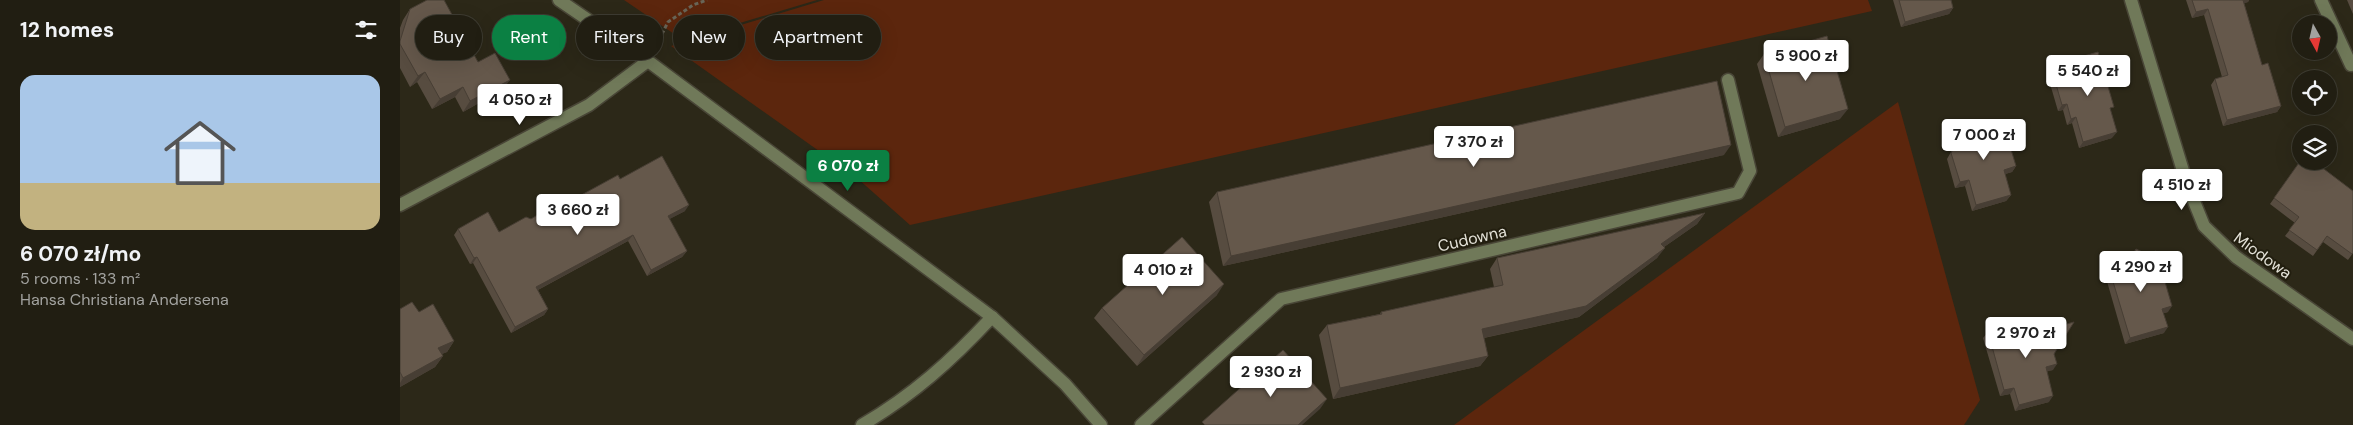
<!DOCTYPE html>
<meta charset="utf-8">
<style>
:root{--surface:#211e12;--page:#2d2b20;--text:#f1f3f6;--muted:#a2a29f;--line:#3e3c32;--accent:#0b8043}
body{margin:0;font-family:"DM Sans",sans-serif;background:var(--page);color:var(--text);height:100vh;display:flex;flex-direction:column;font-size:19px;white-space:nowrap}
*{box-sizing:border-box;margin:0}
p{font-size:16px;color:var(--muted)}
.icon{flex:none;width:28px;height:28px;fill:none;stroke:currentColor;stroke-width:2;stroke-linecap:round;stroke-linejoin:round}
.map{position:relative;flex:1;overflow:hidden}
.panel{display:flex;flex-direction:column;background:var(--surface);width:400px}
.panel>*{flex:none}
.hud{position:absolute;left:15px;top:15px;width:475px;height:45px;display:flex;gap:10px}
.needle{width:32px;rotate:172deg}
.tools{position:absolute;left:1892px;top:15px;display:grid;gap:10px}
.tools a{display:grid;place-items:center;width:45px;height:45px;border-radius:50%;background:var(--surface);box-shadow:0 5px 20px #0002,0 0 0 1px var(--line);font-size:25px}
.price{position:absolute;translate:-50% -42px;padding:0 11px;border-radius:5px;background:#fff;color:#222;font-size:16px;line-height:32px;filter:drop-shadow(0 1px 2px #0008)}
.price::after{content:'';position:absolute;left:50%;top:30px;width:15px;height:11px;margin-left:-8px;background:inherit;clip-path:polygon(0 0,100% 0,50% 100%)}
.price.active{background:var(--accent);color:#fff}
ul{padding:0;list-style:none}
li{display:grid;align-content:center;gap:10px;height:265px;padding:0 20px}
li span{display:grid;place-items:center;height:155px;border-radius:15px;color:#555}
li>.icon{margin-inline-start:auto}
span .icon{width:90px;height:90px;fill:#fffc;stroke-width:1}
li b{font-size:21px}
h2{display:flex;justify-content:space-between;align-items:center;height:60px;padding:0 20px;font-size:21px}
.tag{padding:0 18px;border-radius:22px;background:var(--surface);box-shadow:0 5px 20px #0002,0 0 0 1px var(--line);font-size:18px;line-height:45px}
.tag.active{background:var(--accent);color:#fff}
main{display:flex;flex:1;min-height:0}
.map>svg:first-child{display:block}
.green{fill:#5c260d}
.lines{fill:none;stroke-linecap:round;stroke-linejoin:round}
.minor-casing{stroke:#494637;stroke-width:15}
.path{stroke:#696557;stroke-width:3;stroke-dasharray:4 2.5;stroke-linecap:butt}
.minor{stroke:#707959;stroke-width:12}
.wall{fill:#574c40}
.shaded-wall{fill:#473e34}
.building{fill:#65584b;stroke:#473e34}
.labels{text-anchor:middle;stroke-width:4;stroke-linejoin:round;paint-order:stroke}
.street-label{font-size:16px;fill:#e3e1d7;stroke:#221e0f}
</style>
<main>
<section class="panel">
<h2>12 homes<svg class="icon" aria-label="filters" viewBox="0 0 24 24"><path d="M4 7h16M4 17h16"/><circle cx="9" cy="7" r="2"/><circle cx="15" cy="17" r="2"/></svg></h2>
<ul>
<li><span style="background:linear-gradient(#a9c7e8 70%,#c2b280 0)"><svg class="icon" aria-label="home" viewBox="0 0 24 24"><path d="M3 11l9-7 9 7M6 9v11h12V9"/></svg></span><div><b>6 070 zł/mo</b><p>5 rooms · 133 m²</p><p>Hansa Christiana Andersena</p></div></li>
</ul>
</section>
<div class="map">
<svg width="1953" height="425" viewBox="0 0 1953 425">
<rect width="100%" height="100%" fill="#2c2818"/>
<!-- green -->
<g class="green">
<path d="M224 0H417L283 40Z"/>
<path d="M424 0H1468L1472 11 510 225 457 178 271 46Z"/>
<path d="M1498 102 1580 400 1564 425H1054Z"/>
</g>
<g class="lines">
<defs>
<g id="minor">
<path d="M159 0 248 61 592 317 665 384 701 425"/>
<path d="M1731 0 1787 184 1804 226 1836 257 1953 339"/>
<path d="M1921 0 1951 65"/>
<path d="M0 205 189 105 248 61"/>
<path d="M462 425C513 395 551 361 592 317"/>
<path d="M741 425 881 299 1338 193 1350 171 1328 80"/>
</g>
</defs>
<!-- minor casing -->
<use href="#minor" class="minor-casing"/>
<!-- path -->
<path class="path" d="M259 40 268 22 293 5 307 0"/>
<!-- minor -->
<use href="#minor" class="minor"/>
</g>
<!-- wall -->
<g class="wall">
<path d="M1493 0H1551L1553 8 1549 14 1501 27Z"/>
<path d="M1786 0H1849L1848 2 1844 3 1862 65 1881 106 1877 112 1823 126 1811 85 1815 79 1822 77 1804 15 1792 18Z"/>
<path d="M1947 0H1953V14Z"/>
<path d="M10 9 78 62 102 90 63 112 55 97 32 109 17 82 10 87 0 68V28L3 20Z"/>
<path d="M1364 54 1440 119 1378 137 1357 64Z"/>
<path d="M1666 61 1711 112 1712 138 1679 148 1672 123 1667 125 1663 110 1658 111 1651 87 1655 81 1665 78 1662 67Z"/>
<path d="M1568 122 1616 166 1612 172 1605 174 1611 195 1606 201 1572 211 1565 186 1555 188 1547 159Z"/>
<path d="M1324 155 823 266 809 202 817 192Z"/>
<path d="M1901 160 1953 253 1948 260 1923 242 1913 256 1885 236 1895 223 1870 204Z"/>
<path d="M285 211 269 219 287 251 282 257 247 276 228 241 138 290 148 309 144 315 111 333 73 263 70 264 54 235 58 229 99 232 131 219 141 217Z"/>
<path d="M1305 213 1297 224 1264 247 1257 258 1179 317 1084 338 1088 356 1080 366 933 399 919 335 927 325 980 314 981 312 1094 287 1090 269 1097 258Z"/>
<path d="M1736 249 1768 312 1764 313V333L1725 344 1704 271 1708 265 1729 259Z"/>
<path d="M817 295 737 366 694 318 702 308Z"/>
<path d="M0 309 19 312 54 341 47 352 41 354 43 356 35 367 0 387Z"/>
<path d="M1598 326 1626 335 1654 354 1653 370 1647 371 1649 402 1615 411 1610 394 1600 396 1583 338 1588 332 1595 330Z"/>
</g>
<!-- shaded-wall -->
<g class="shaded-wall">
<path d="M1842 0H1849L1848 2 1839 5Z"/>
<path d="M1553 8 1549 14 1501 27 1505 22Z"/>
<path d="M1808 9 1804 15 1792 18 1796 12Z"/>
<path d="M25 72 17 82 10 87 18 76Z"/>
<path d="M110 80 102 90 63 112 70 101Z"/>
<path d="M63 87 55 97 32 109 40 99Z"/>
<path d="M1667 104 1663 110 1658 111 1662 105Z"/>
<path d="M1881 106 1877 112 1823 126 1827 120Z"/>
<path d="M1448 109 1440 119 1378 137 1385 127Z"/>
<path d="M1676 117 1672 123 1667 125 1671 119Z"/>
<path d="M1717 132 1712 138 1679 148 1683 142Z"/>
<path d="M1331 145 1324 155 823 266 831 256Z"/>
<path d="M1616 166 1612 172 1599 176 1604 170Z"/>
<path d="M1569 180 1565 186 1555 188 1560 182Z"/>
<path d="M1611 195 1606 201 1572 211 1576 205Z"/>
<path d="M289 205 285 211 264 222 268 216Z"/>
<path d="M1305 213 1297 224 1254 254 1261 244Z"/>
<path d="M233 235 228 241 132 293 136 287Z"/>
<path d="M1265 248 1257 258 1179 317 1074 340 1082 329Z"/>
<path d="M287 251 282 257 247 276 251 270Z"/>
<path d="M77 257 73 263 70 264 74 258Z"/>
<path d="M824 284 817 295 737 366 744 355Z"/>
<path d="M1772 306 1768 312 1758 315 1762 309Z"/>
<path d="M148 309 144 315 111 333 115 327Z"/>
<path d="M1768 327 1764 333 1725 344 1730 338Z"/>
<path d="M54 341 47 352 31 359 38 348Z"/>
<path d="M43 356 35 367 0 387V383L3 378Z"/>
<path d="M1088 356 1080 366 933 399 940 388Z"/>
<path d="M1657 364 1653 370 1641 373 1646 367Z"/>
<path d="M1614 388 1610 394 1600 396 1604 390Z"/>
<path d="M1653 396 1649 402 1615 411 1619 405Z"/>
<path d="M927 399 920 409 902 425H898Z"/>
</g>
<!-- building -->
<g class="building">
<path d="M27 0H44L78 62 95 53 110 80 70 101 63 87 40 99 25 72 18 76 0 44V41L10 9Z"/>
<path d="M1499 0H1551L1553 8 1505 22Z"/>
<path d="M1792 0H1843L1862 65 1868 63 1881 106 1827 120 1815 79 1828 75 1808 9 1796 12Z"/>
<path d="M1427 36 1448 109 1385 127 1364 54Z"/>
<path d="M1698 52 1714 107 1710 108 1717 132 1683 142 1676 117 1671 119 1667 104 1662 105 1655 81 1670 76 1666 61Z"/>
<path d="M1317 81 1331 145 831 256 817 192Z"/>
<path d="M1568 122 1581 129 1603 123 1616 166 1604 170 1611 195 1576 205 1569 180 1560 182 1551 153Z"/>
<path d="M262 156 289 205 268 216 287 251 251 270 233 235 136 287 148 309 115 327 77 257 74 258 58 229 88 212 99 232 126 217 131 219 139 214 141 217 218 175 220 179Z"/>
<path d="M1901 160V161H1911L1924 169 1953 191V253L1952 254 1927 236 1917 250 1889 230 1899 217 1874 198Z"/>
<path d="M1305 213 1261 244 1265 248 1186 306 1082 329 1088 356 940 388 927 325 982 314 981 312 1103 285 1097 258Z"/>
<path d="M782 237 824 284 744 355 702 308Z"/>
<path d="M1736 249 1747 254 1756 251 1772 306 1762 309 1768 327 1730 338 1708 265 1731 258Z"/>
<path d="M12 302 19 312 33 304 54 341 38 348 43 356 3 378 0 372V309Z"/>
<path d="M1611 322 1614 324 1623 322 1626 335 1674 322 1654 354 1657 364 1646 367 1653 396 1619 405 1614 388 1604 390 1588 332 1596 329 1598 326Z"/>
<path d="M883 350 927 399 898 425H805L802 422Z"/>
</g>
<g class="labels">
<!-- street labels -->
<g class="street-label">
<text transform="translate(1072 238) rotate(-13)" y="6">Cudowna</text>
<text transform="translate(1863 255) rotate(36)" y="6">Miodowa</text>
</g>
</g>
</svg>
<div class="tools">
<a><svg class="needle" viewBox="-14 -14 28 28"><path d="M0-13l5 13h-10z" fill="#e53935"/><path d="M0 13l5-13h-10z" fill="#a2a29f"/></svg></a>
<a><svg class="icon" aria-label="locate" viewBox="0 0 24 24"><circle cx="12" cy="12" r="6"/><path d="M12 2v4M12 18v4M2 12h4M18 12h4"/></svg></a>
<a><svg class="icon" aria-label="layers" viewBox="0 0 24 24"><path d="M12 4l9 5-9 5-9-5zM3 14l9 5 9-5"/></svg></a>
</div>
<b class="price" style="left:1406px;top:82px">5 900 zł</b>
<b class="price" style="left:1688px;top:97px">5 540 zł</b>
<b class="price" style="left:120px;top:126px">4 050 zł</b>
<b class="price" style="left:1584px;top:161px">7 000 zł</b>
<b class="price" style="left:1074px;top:168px">7 370 zł</b>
<b class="price active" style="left:448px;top:192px">6 070 zł</b>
<b class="price" style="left:1782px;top:211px">4 510 zł</b>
<b class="price" style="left:178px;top:236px">3 660 zł</b>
<b class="price" style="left:1741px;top:293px">4 290 zł</b>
<b class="price" style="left:763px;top:296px">4 010 zł</b>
<b class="price" style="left:1626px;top:359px">2 970 zł</b>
<b class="price" style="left:871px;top:398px">2 930 zł</b>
<div class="hud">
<a class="tag">Buy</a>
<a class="tag active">Rent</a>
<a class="tag">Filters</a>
<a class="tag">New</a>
<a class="tag">Apartment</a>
</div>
</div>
</main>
